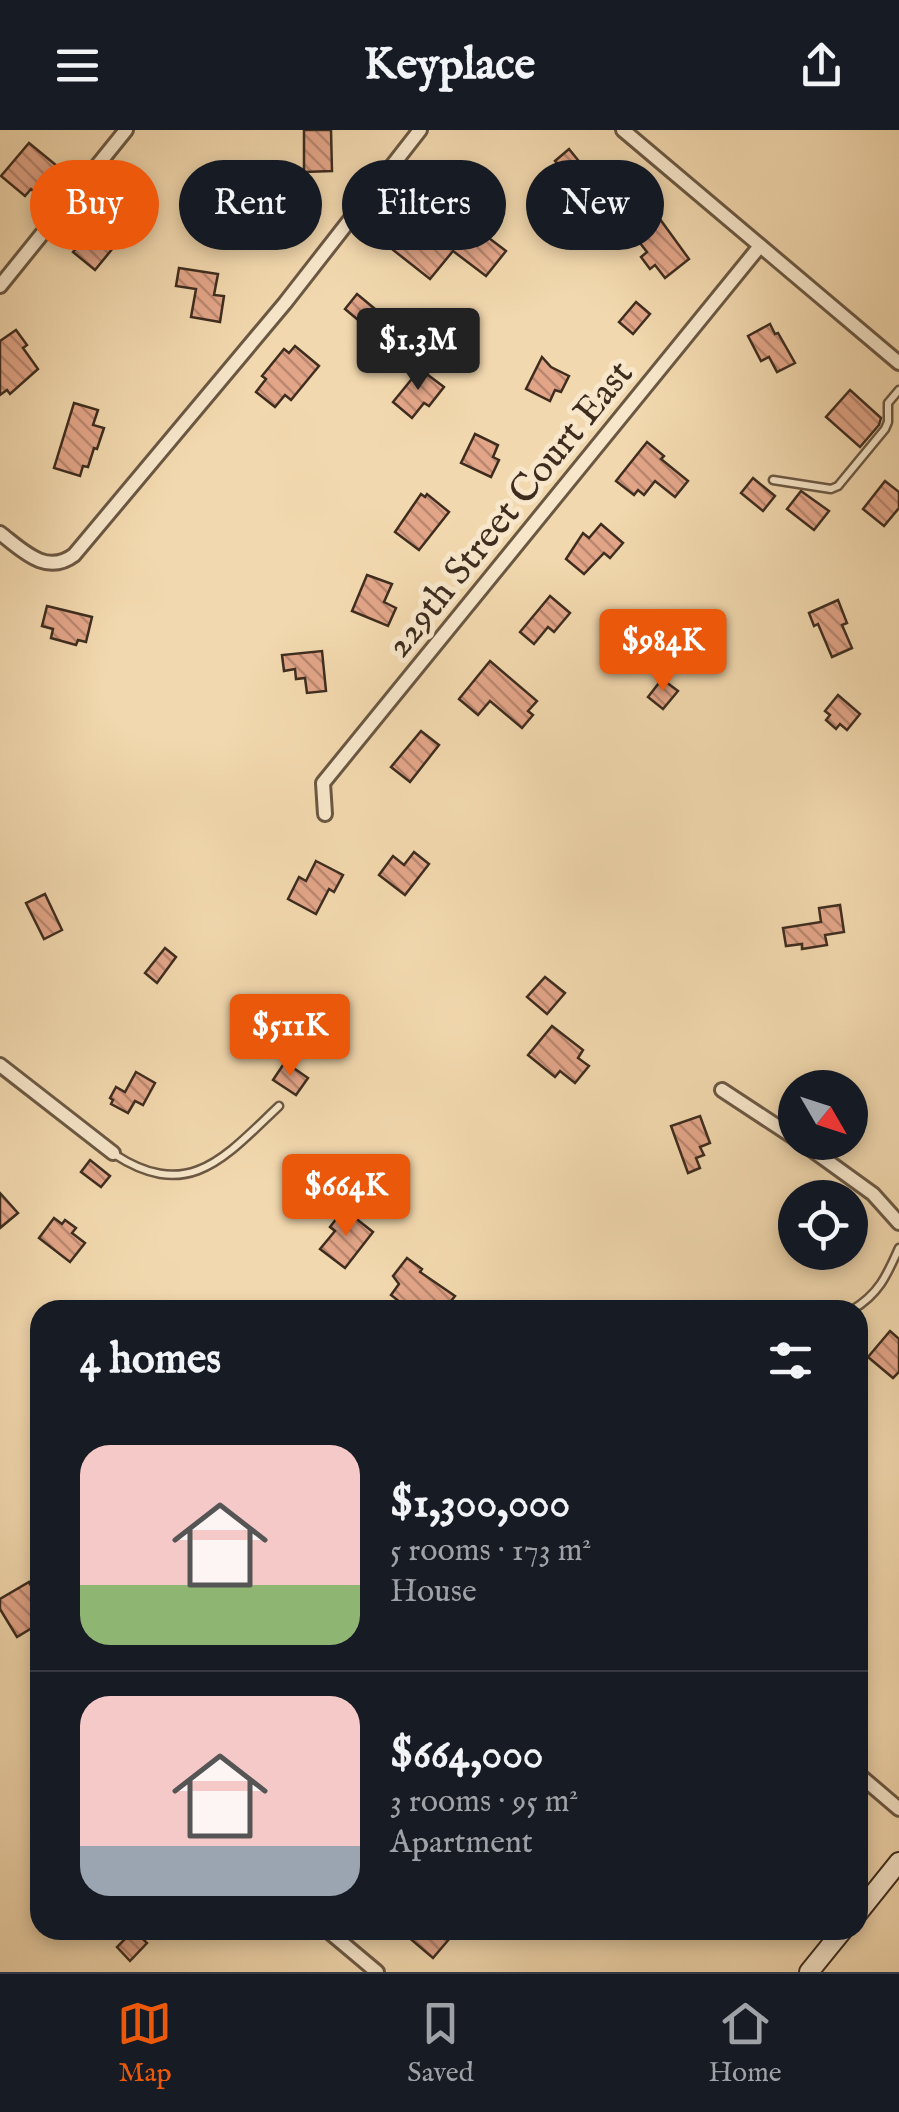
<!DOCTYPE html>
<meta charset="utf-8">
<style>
:root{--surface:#171b24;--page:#242831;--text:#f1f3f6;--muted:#9ea1a6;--line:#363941;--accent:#ea580c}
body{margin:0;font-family:"IM FELL English",serif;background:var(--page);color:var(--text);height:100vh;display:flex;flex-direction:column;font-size:38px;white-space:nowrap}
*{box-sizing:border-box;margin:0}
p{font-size:32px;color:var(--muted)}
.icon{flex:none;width:55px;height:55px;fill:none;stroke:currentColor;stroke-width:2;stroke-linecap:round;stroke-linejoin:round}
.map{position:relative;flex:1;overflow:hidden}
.panel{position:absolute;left:30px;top:1170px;width:838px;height:640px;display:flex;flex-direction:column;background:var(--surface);border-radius:30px;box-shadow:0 5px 15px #0003}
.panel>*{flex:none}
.hud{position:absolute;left:30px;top:30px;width:840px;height:90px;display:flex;gap:20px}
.needle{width:65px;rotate:129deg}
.buttons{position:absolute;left:778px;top:940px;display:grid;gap:20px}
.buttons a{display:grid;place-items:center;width:90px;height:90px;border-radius:50%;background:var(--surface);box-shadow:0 5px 15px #0003;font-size:50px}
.price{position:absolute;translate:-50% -85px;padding:0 22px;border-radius:10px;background:var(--accent);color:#fff;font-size:32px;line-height:65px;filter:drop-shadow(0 2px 5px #0008)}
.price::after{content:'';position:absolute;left:50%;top:60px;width:30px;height:22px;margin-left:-15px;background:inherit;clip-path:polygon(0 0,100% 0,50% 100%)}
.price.selected{background:#222;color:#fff}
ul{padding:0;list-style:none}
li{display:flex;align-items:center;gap:30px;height:250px;padding:0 50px}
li+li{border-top:2px solid var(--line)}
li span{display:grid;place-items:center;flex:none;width:280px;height:200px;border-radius:30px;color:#555}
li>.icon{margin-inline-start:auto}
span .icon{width:120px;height:120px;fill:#fffc;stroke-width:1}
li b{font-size:42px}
h2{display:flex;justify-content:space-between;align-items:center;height:120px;padding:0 50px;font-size:42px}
.pill{padding:0 35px;border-radius:45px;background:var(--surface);box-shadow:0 5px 15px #0003;font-size:35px;line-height:90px}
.pill.selected{background:var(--accent);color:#fff}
header{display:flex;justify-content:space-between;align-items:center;height:130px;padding:0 50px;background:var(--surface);font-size:45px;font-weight:800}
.tab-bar{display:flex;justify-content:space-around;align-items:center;height:140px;border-top:2px solid var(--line);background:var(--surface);font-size:28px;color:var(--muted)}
.tab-bar a{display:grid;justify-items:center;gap:5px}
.tab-bar .selected{color:var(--accent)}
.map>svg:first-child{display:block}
.building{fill:url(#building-back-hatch);stroke:#3e2d1f;stroke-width:2.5}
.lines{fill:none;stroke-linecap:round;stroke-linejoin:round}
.lane-casing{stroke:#6b5843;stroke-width:11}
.street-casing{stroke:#6b5843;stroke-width:18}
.secondary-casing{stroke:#3e2d1f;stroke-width:22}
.lane{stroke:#f7e6ca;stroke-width:6}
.street{stroke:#f7e6ca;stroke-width:12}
.secondary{stroke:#f7e6ca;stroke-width:18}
.labels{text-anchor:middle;stroke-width:10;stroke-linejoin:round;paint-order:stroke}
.street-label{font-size:38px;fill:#3e2d1f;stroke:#f7e6ca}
</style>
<header><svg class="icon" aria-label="menu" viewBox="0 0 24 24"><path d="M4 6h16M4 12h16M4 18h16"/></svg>Keyplace<svg class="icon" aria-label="share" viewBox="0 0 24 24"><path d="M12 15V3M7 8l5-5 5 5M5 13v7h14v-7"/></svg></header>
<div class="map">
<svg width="899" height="1842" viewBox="0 0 899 1842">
<defs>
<pattern id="building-back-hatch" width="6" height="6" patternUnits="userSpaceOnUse" patternTransform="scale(2.5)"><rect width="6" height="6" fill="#e2a588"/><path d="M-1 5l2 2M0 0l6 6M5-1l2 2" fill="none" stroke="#b9876f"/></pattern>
</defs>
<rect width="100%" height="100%" fill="#f2d8ae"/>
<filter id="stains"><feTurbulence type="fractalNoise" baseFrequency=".002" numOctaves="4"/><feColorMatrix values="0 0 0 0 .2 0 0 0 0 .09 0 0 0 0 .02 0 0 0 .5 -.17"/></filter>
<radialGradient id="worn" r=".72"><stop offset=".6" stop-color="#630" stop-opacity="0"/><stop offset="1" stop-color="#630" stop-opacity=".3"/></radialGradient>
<!-- building -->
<g class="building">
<path d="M304 0H331L332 41 304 42Z"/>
<path d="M29 13 57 36 35 63 31 59 25 66 1 46Z"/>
<path d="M569 19 604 62 593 71 590 67 582 74 560 48 566 44 555 31Z"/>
<path d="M430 71 462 96 459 99 478 115 485 105 506 121 486 146 453 121 430 149 378 108 396 85 410 96Z"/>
<path d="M119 76 136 90 95 140 73 122 106 81 111 86Z"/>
<path d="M657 85 689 129 665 148 655 135 650 139 641 127 647 122 633 104Z"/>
<path d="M179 138 218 144 214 165 224 166 220 192 191 187 196 159 176 156Z"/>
<path d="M357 164 387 189 375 204 345 179Z"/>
<path d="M636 172 650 184 633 204 619 192Z"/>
<path d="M770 194 775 204 778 203 795 233 777 242 769 227 761 231 748 206Z"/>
<path d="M16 200 27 215 23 218 38 239 10 264 7 260 0 265V211Z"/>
<path d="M295 216 319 236 291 270 285 265 275 277 256 262 266 249 262 246 284 219 289 223Z"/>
<path d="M542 227 551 237 569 246 561 262 555 260 550 271 526 259Z"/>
<path d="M420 239 444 257 429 276 424 273 412 288 393 272Z"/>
<path d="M850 260 881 288 879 295 860 317 826 287Z"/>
<path d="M74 273 98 280 93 295 104 298 97 319 94 318 88 337 83 336 80 346 54 338Z"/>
<path d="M475 304 498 315 493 327 499 330 491 347 461 333Z"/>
<path d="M647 312 664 326 661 329 688 351 675 367 655 351 644 365 638 360 634 365 616 351Z"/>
<path d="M753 348 775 366 763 381 741 363Z"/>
<path d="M885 351 899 362V378L884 396 863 379Z"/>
<path d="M801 361 829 381 814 400 787 379Z"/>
<path d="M421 364 425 367 427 364 449 382 419 420 395 402Z"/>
<path d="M601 394 623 413 610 428 604 423 584 444 566 429 583 403 589 408Z"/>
<path d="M367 445 392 454 384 472 396 478 388 496 352 481Z"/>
<path d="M550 466 570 483 554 502 548 497 534 514 520 502Z"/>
<path d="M838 470 847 493 842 495 852 518 832 527 818 494 814 496 809 483Z"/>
<path d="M47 476 92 487 86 512 78 510 76 515 51 508 53 499 42 496Z"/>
<path d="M322 521 326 561 307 563 305 548 296 549 295 539 284 541 282 525Z"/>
<path d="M490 531 537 571 528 581 533 585 522 598 490 571 478 585 459 569Z"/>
<path d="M662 549 678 561 663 579 648 567Z"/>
<path d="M838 565 860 584 847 600 840 594 836 599 826 590 830 585 825 581Z"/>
<path d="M421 601 439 615 410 652 391 637Z"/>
<path d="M414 722 429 734 405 765 379 745 393 726 404 735Z"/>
<path d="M316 731 343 745 334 762 329 759 316 784 288 769 299 747 306 751Z"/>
<path d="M45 764 62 800 44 809 26 773Z"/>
<path d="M840 775 844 802 825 805 827 815 802 819V814L786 816 783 798 821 792 819 778Z"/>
<path d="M165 818 176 827 157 853 145 843Z"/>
<path d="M545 847 565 863 547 884 527 867Z"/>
<path d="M552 896 583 920 578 928 589 936 575 953 560 941 555 947 528 925Z"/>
<path d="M285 932 308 948 296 965 273 950Z"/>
<path d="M136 942 155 953 143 975 135 971 128 983 111 974 113 970 110 968 116 957 125 962Z"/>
<path d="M700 986 710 1013 700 1017 704 1025 696 1028 700 1038 688 1043 671 996Z"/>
<path d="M90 1030 110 1046 101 1057 81 1042Z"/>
<path d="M0 1063 18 1083 0 1098Z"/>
<path d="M349 1083 373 1102 345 1138 320 1119 335 1101 330 1097 340 1084 345 1088Z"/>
<path d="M54 1088 62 1094 65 1090 76 1098 72 1103 85 1113 70 1132 39 1108Z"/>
<path d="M407 1128 422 1139 420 1142 455 1166 444 1180H427L419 1173 410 1180 391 1165 399 1154 393 1146Z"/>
<path d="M890 1201 899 1209V1242L893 1248 868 1227Z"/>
<path d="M29 1452 40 1470V1493L17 1507 0 1479V1469Z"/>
<path d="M115 1800H134L147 1813 130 1831 117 1817 125 1809Z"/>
<path d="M400 1800H440L450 1808 433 1828Z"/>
</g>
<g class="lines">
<defs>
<g id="lane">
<path d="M773 350 831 359 838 356 885 299 888 292V273L899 260"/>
<path d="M114 1024C189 1073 225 1027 279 976"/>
<path d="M852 1180C879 1164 887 1145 899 1118"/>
</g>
<g id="street">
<path d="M623 0 899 233"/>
<path d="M0 156 126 0"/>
<path d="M0 403C22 420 46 446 74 425L285 173 420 0"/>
<path d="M325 684 323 653 760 116"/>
<path d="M0 935 113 1023"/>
<path d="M722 960 795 1008"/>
<path d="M801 1012 873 1064 899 1093"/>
<path d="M858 1644 899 1679"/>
<path d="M327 1800 377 1842"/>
</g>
<g id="secondary">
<path d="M858 1783 899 1732"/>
<path d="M809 1842 843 1800"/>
</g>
</defs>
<!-- lane casing -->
<use href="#lane" class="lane-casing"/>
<!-- street casing -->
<use href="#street" class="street-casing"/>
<!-- secondary casing -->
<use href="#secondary" class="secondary-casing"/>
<!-- lane -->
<use href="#lane" class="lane"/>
<!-- street -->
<use href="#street" class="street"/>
<!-- secondary -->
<use href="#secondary" class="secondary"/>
</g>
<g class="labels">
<!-- street labels -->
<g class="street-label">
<text transform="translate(508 378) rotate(-51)" y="13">229th Street Court East</text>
</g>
</g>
<rect width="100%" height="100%" filter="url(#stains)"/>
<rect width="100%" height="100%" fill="url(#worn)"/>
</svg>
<div class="buttons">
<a><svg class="needle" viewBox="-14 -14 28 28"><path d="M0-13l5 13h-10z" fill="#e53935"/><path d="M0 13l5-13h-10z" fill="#9ea1a6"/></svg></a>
<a><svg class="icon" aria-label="locate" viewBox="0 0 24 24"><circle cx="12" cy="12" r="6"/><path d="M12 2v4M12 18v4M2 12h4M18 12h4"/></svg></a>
</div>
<b class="price selected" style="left:418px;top:263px">$1.3M</b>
<b class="price" style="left:663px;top:564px">$984K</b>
<b class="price" style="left:290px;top:949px">$511K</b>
<b class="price" style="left:346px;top:1109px">$664K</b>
<div class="hud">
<a class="pill selected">Buy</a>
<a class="pill">Rent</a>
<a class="pill">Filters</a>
<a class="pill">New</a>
</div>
<section class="panel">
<h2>4 homes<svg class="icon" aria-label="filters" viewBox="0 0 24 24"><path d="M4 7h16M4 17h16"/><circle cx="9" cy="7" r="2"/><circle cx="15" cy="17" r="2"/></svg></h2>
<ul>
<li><span style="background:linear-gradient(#f6c9c9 70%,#8fb573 0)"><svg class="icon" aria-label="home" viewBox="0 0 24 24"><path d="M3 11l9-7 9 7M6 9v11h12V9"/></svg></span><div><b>$1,300,000</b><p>5 rooms · 173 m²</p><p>House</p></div></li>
<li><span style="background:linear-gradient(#f6c9c9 75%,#9aa5b1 0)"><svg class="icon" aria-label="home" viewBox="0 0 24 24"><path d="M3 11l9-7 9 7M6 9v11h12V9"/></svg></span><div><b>$664,000</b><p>3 rooms · 95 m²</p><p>Apartment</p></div></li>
</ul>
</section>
</div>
<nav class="tab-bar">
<a class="selected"><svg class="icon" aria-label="map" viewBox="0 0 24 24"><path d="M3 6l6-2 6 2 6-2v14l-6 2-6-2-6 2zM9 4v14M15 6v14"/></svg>Map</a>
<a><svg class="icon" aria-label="saved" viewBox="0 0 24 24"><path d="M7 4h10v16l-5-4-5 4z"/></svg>Saved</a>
<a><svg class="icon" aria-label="home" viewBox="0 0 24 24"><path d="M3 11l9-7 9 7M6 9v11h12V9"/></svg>Home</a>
</nav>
